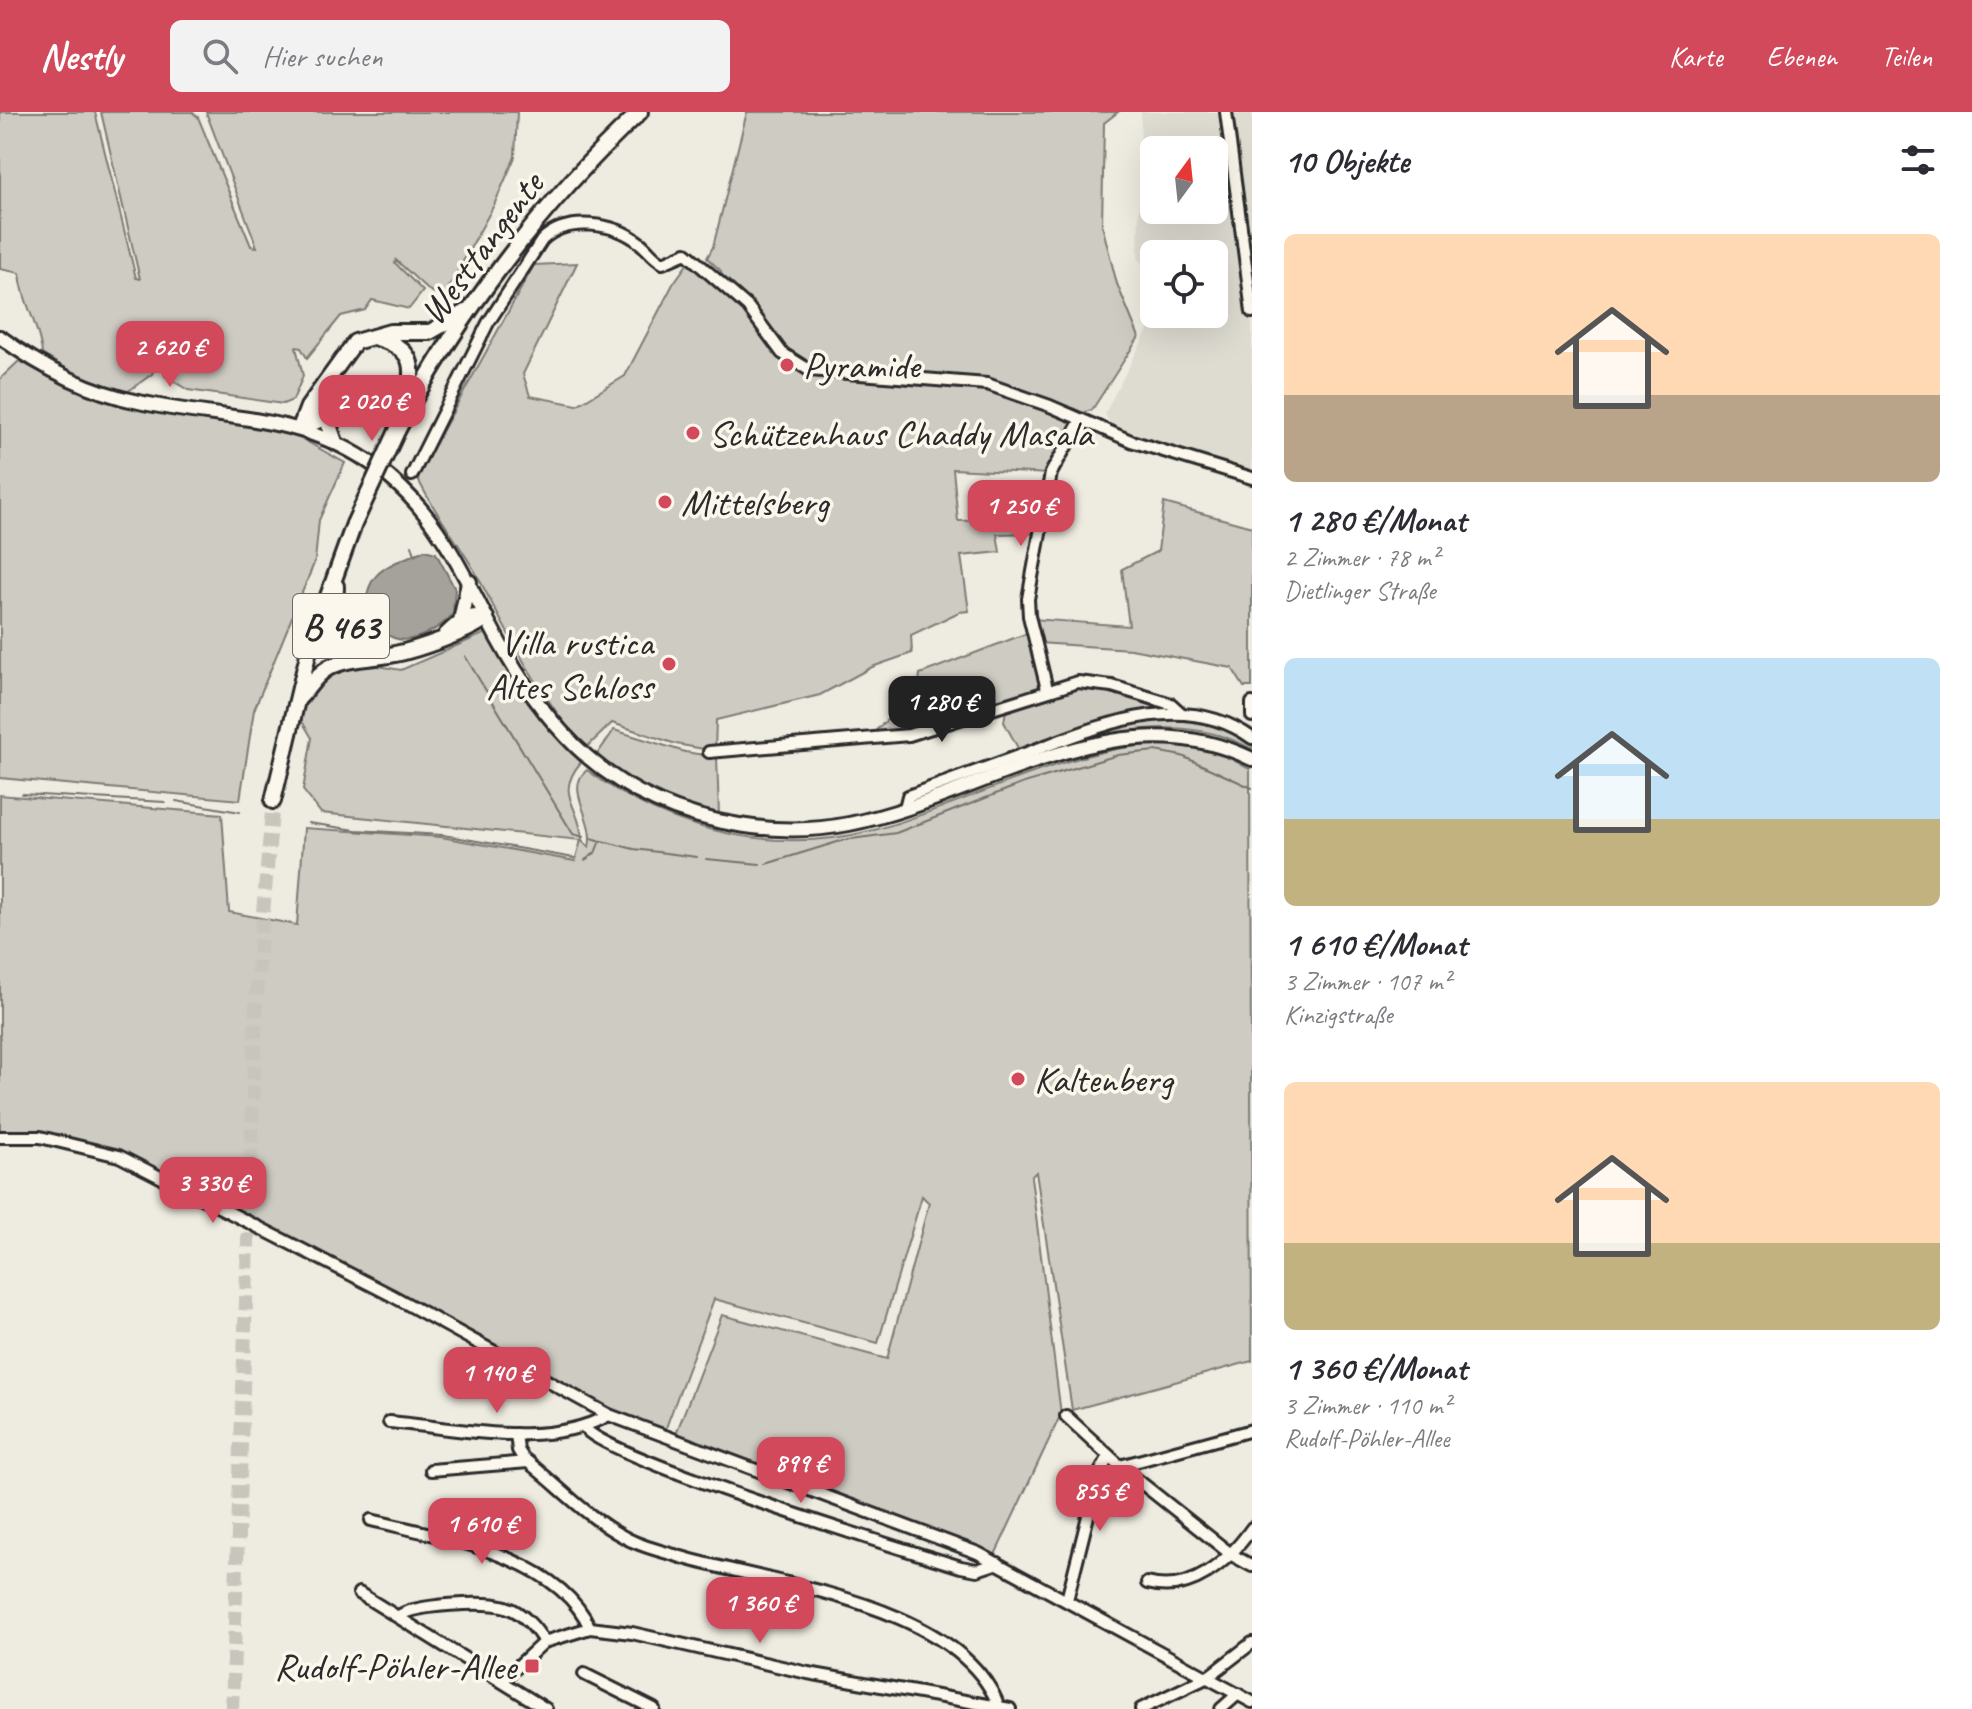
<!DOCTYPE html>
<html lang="de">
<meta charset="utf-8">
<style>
:root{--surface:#fff;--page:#f2f2f3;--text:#2b2b33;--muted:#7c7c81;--accent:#d1495b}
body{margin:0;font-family:Caveat,sans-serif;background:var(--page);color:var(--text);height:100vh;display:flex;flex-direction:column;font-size:30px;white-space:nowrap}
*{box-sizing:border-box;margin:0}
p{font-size:26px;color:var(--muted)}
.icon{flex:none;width:44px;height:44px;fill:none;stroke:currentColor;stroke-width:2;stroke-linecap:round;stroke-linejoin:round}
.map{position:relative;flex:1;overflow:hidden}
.details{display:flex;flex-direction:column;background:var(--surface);width:720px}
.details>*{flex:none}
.needle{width:52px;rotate:15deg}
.controls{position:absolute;left:1140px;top:24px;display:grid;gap:16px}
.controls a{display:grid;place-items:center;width:88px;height:88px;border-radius:12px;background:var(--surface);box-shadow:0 8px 32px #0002;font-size:40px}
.price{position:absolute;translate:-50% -68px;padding:0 18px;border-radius:16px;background:var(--accent);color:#fff;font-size:26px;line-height:52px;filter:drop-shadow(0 2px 4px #0008)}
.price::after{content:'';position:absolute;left:50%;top:48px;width:24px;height:18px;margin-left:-12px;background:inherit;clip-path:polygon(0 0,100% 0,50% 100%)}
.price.current{background:#222;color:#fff}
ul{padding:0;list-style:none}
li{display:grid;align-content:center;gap:16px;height:424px;padding:0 32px}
li span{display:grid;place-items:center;height:248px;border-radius:12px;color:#555}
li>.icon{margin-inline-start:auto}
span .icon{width:144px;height:144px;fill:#fffc;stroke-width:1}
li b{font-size:34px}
h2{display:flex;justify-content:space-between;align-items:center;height:96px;padding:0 32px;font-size:34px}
header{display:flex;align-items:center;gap:48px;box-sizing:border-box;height:112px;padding:0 40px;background:var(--accent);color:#fff}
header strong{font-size:38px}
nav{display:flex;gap:44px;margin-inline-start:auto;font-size:28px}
.search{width:560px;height:72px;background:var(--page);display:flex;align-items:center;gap:20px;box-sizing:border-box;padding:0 28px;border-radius:12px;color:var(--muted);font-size:30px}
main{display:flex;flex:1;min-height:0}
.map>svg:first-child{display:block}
.built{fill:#dedbd1;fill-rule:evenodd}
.green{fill:#cecbc2;stroke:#7c7b76;stroke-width:2}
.water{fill:#a4a29a;stroke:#74726e;stroke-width:2}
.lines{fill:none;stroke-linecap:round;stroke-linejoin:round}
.stream{stroke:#74726e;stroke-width:2}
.highway-tunnel{stroke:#c7c5bc;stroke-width:14;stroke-dasharray:14 7;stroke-linecap:butt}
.minor-casing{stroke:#2b2b2b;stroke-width:16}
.major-casing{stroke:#2b2b2b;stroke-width:18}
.highway-casing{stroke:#2b2b2b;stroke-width:20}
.minor{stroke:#fbf7ec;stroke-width:10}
.major{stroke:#fbf7ec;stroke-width:12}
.highway{stroke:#fbf7ec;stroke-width:14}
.highway-bridge-casing{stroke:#2b2b2b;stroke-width:20;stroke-linecap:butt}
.highway-bridge{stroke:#fbf7ec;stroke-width:14}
.poi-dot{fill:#d1495b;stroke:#fbf7ec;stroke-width:3}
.labels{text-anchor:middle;stroke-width:7;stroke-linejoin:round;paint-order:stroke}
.shield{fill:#fbf7ec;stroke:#696865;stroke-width:2}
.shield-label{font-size:36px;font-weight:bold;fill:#2b2b2b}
.street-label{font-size:38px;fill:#2b2b2b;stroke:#fbf7ec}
.poi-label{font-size:38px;fill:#2b2b2b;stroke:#fbf7ec;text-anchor:start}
</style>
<header>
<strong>Nestly</strong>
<div class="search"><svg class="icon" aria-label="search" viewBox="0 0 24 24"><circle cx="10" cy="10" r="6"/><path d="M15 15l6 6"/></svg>Hier suchen</div>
<nav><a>Karte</a><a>Ebenen</a><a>Teilen</a></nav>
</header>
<main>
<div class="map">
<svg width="1252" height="1597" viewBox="0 0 1252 1597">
<rect width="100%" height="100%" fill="#eeebe0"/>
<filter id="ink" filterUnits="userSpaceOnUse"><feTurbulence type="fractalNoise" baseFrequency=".0125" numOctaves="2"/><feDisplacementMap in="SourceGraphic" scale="16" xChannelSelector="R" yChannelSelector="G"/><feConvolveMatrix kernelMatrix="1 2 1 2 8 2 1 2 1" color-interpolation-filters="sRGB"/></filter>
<g filter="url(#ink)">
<!-- built -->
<path class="built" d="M1141 0H1252V360L1112 315 1105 301 1152 210 1154 174 1138 145ZM1154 38H1214V98H1154ZM1154 142H1214V202H1154Z"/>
<!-- green -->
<g class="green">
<path d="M0 0H95L136 166 140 167 101 0H192L198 5 251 134 257 135 206 0H517L515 45 494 93 443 186 427 177 396 148 395 151 423 179 409 197 372 188 365 198 341 204 307 246 301 236 296 235 303 264 293 288 283 292 188 278 165 264 153 216 147 215 156 252 152 262 127 280 76 263 42 242C40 214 22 190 20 161L0 157Z"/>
<path d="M747 0H1118L1104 11 1102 113 1117 172 1139 225 1092 298 1079 302 1057 339 1049 362 953 357 958 409 1040 407 1039 421 997 422 1000 440 961 444 969 499 959 500 911 523 912 541 872 555 820 583 716 608 715 639 676 632 612 611 585 637C537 579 512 530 478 465 459 430 433 400 417 365L534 153 577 151 523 262 530 284 577 293 625 264 673 172 690 148 722 177 721 159 707 146 713 135Z"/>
<path d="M19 249 76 277 128 294 293 322 345 351 319 408 315 449 254 598 240 688 0 666V267Z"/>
<path d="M1164 391 1252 415V575H1244L1232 556 1131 537 1038 531 1033 507 1129 514 1122 457 1158 439Z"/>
<path d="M488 520C515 571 538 610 581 650 553 684 581 693 582 728L589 735C596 707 563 677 587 658 668 719 775 744 874 718 968 694 1123 604 1218 640 1229 644 1239 652 1250 657L1252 1249 1072 1298 1036 1060 1031 1065 1061 1302 995 1443 674 1327 722 1203 887 1247 929 1091 922 1084 878 1231 714 1187 664 1321 603 1294 314 1136 121 1039 0 1020V683L222 702 229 800 297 813 304 716 441 725 575 749 581 728 321 701 303 678 312 626 300 606 310 579 332 559 367 552 401 558Z"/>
<path d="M1030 520 1041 575 922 618 872 622 918 579 920 562Z"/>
<path d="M1068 574 1114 577 1174 598 1115 606 1024 640 1019 638 1004 610 1007 592Z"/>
<path d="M1158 605C1192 607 1222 610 1252 629V637C1198 607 1139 614 1081 629L1080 625Z"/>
<path d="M614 618 685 640 717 645 719 703C672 691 635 674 596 644Z"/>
</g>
<!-- water -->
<path class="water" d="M425 438 436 441 455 477 453 502C441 516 412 533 394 526 384 523 375 513 367 507 361 459 387 454 425 438Z"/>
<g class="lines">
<!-- stream -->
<g class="stream">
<path d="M412 433 415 443"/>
<path d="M465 544 573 722 584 725"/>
<path d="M22 682 165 690"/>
<path d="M176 689 240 700"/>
<path d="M308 711 356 718 443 723 574 746"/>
<path d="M590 726 634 737 697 745"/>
<path d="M706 747 760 752"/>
<path d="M585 748 595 741 599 731"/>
<path d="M766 752 844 728 896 721 1024 671 1118 643 1155 639 1182 644 1252 676"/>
</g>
<!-- highway-tunnel -->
<path class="highway-tunnel" d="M232 1597 257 868 273 689"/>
<defs>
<g id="minor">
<path d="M1226 0 1252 200"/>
<path d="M412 363 488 211 542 128C566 104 614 110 640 131 648 137 653 146 663 151L686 141 748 195 782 241 809 258 987 272 1050 294 1131 329 1252 366"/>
<path d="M1047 577 1029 504 1028 487 1051 361 1081 308"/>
<path d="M1252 591V604"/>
<path d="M709 640 909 623 1078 570 1112 574 1171 592 1182 602"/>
<path d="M905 696 908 684C947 670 986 656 1024 642 1095 616 1182 575 1252 626"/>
<path d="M0 1025H40L119 1044 391 1183 609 1303 978 1441 1252 1590"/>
<path d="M1066 1304 1120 1354 1232 1443 1252 1454"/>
<path d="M389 1310C458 1316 546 1338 609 1303"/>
<path d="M585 1316C604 1345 908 1439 961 1455L977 1458 998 1451"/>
<path d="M516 1322 518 1338 523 1346C557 1372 586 1405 624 1425 641 1435 662 1439 681 1445 775 1473 961 1491 999 1595"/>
<path d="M1120 1354 1252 1318"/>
<path d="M431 1358 528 1350"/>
<path d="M371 1408C440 1425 558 1443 590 1516"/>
<path d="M1147 1471C1191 1483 1228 1450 1252 1416"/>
<path d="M359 1481 546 1597"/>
<path d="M1067 1488 1098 1364 1109 1344"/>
<path d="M399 1504C415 1492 486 1489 506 1495 522 1500 536 1516 544 1530"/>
<path d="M584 1562 654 1597"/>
<path d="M502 1569 544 1530 590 1516 632 1521 808 1561 1010 1597"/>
<path d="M1141 1597 1208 1565 1252 1531"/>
<path d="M1221 1597 1238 1582"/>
</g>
<path id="major" d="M0 225C41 255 89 280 139 290 231 310 311 300 389 365 436 404 461 456 488 509 544 619 613 693 739 713 775 719 814 719 849 712 982 686 1115 580 1252 647"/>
<g id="highway">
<path d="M374 225C415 237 415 252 407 289"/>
<path d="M323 296 335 330"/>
<path d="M300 316 308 295 355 230 390 220H430L465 200"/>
<path d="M300 316 317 309 331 269"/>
<path d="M397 319C459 201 542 91 640 0"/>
<path d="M336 474C333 506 345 535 380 541"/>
<path d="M461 509 469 470"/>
<path d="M446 523C458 511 468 502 486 506"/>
<path d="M298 587C309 577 314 564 328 556 348 545 373 547 395 542 416 538 471 519 486 506"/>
<path d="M273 689 310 534 354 412"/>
</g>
</defs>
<!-- minor casing -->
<use href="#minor" class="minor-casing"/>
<!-- major casing -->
<use href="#major" class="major-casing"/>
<!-- highway casing -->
<use href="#highway" class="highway-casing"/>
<!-- minor -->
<use href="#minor" class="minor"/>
<!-- major -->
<use href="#major" class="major"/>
<!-- highway -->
<use href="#highway" class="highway"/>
<defs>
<path id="highway-bridge" d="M354 412 397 319"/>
</defs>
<!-- highway-bridge casing -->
<use href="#highway-bridge" class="highway-bridge-casing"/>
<!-- highway-bridge -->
<use href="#highway-bridge" class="highway-bridge"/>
</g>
</g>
<!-- markers -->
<g class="poi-dot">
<circle cx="787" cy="253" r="8"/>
<circle cx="693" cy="321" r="8"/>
<circle cx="665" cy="390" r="8"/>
<circle cx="669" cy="552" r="8"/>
<circle cx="1018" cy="967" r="8"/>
<rect x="524" y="1546" width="16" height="16" rx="4"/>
</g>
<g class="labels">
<!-- shield labels -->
<rect class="shield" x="293" y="482" width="96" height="64" rx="6"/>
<g class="shield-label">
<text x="341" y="527">B 463</text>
</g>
<!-- street labels -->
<g class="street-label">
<text transform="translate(481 136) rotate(-53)" y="13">Westtangente</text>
</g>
<!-- poi labels -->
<g class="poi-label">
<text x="803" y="266">Pyramide</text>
<text x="709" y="334">Schützenhaus Chaddy Masala</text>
<text x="681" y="403">Mittelsberg</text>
<text x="653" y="543" text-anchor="end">Villa rustica<tspan x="653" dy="44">Altes Schloss</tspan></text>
<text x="1034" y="980">Kaltenberg</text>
<text x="516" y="1567" text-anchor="end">Rudolf-Pöhler-Allee</text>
</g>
</g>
</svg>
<div class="controls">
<a><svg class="needle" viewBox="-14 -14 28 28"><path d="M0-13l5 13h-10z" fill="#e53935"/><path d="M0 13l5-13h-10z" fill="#7c7c81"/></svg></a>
<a><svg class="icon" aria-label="locate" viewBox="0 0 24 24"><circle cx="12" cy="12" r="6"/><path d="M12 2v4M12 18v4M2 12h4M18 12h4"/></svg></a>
</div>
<b class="price" style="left:170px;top:277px">2 620 €</b>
<b class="price" style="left:372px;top:331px">2 020 €</b>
<b class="price" style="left:1021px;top:436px">1 250 €</b>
<b class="price current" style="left:942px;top:632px">1 280 €</b>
<b class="price" style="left:213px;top:1113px">3 330 €</b>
<b class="price" style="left:497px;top:1303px">1 140 €</b>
<b class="price" style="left:801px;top:1393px">899 €</b>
<b class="price" style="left:1100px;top:1421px">855 €</b>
<b class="price" style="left:482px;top:1454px">1 610 €</b>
<b class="price" style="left:760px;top:1533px">1 360 €</b>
</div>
<section class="details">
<h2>10 Objekte<svg class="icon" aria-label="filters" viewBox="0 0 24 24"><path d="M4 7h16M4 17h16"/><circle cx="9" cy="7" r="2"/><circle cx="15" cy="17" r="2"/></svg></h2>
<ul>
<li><span style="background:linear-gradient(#ffd9b3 65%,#b9a48a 0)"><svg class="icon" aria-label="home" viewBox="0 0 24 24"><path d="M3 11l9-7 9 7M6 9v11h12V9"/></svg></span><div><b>1 280 €/Monat</b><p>2 Zimmer · 78 m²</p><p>Dietlinger Straße</p></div></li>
<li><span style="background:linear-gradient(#bfe0f5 65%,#c2b280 0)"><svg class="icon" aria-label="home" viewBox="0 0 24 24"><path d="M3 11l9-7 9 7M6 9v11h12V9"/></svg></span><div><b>1 610 €/Monat</b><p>3 Zimmer · 107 m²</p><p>Kinzigstraße</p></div></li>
<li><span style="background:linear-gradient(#ffd9b3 65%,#c2b280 0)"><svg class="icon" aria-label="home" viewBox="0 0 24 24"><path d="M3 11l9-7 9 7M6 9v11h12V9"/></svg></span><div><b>1 360 €/Monat</b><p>3 Zimmer · 110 m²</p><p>Rudolf-Pöhler-Allee</p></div></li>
</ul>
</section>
</main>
